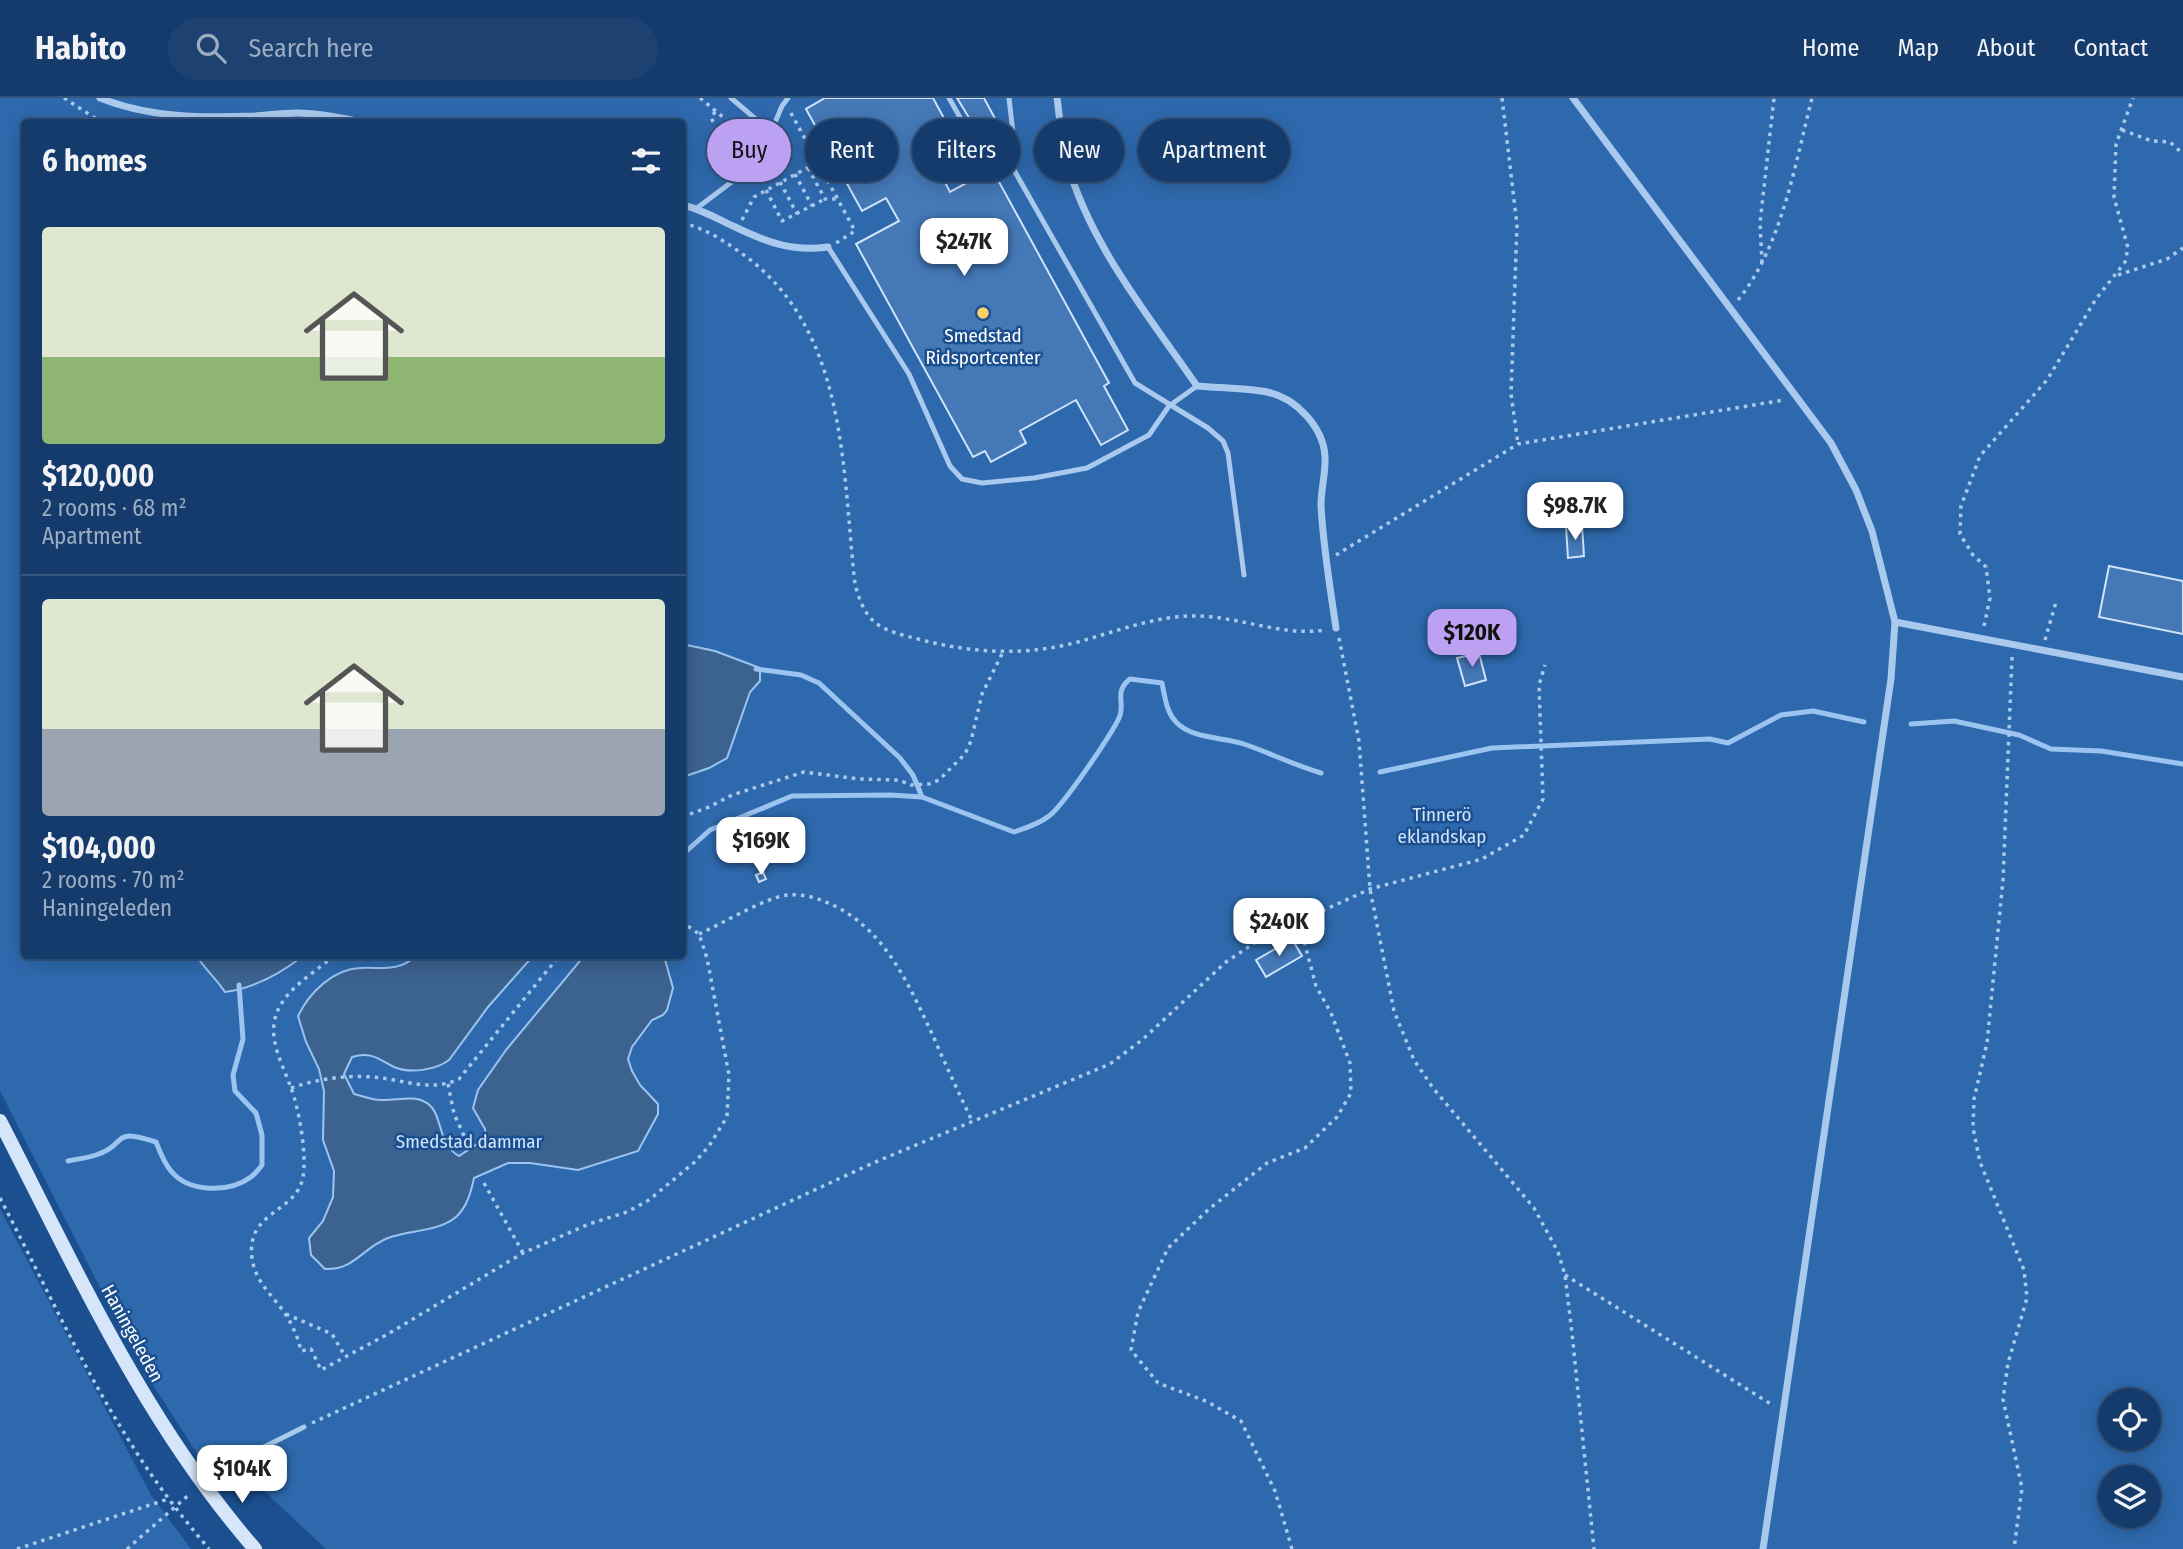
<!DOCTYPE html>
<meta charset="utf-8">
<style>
:root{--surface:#143b6b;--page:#1d4271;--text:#f1f3f6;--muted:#9dadc1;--line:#33557e;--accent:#bca0f2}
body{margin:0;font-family:"Fira Sans Condensed",sans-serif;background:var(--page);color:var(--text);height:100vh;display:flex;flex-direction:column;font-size:26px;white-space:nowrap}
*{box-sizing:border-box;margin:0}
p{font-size:23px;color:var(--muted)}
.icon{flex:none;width:38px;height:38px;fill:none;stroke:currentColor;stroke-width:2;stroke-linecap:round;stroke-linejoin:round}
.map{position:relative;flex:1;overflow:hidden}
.sheet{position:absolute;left:21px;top:21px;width:665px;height:840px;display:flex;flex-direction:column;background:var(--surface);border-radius:7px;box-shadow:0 4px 18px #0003,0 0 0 2px var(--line)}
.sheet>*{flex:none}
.guide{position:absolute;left:707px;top:21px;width:665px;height:63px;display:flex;gap:14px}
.tools{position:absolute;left:2098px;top:1290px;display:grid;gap:14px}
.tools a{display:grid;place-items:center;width:63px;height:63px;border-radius:50%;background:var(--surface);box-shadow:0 4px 18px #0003,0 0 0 2px var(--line);font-size:35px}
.price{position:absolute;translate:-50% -60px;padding:0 16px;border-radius:14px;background:#fff;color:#222;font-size:23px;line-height:46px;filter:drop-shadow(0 2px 4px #0008)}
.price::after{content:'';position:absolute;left:50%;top:42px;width:21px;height:16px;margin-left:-10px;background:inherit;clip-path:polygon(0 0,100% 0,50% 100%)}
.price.current{background:var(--accent);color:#111}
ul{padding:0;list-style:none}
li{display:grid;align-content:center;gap:14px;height:371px;padding:0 21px}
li+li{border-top:2px solid var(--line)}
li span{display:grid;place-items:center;height:217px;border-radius:7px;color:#555}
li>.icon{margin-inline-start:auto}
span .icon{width:126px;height:126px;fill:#fffc;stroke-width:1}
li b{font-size:30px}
h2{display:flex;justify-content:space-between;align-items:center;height:84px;padding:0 21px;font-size:30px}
.chip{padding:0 24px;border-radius:32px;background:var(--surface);box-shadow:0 4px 18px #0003,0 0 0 2px var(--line);font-size:24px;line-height:63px}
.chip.current{background:var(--accent);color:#111}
header{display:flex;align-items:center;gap:42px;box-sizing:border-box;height:98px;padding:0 35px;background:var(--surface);border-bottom:2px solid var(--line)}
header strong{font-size:33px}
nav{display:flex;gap:38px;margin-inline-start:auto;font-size:24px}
.search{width:490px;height:63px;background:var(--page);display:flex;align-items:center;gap:18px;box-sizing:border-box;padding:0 24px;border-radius:38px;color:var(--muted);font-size:26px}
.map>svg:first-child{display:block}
.green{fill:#2e69ad;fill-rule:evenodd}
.water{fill:#3c6290;stroke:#9cc4f0;stroke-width:2}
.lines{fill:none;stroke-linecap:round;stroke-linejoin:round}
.stream{stroke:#9cc4f0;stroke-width:5}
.building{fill:#4478b7;stroke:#cfe3fa;stroke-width:2}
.path{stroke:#a9c9ee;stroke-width:3.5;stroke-dasharray:3.5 5;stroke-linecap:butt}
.lane{stroke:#a9c9ee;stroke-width:5}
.street{stroke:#a9c9ee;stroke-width:7}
.secondary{stroke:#d6e6fa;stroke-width:14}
.poi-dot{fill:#ffd166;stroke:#1b4f8f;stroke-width:2.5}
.labels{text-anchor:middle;stroke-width:5;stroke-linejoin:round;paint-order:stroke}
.poi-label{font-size:19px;fill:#fff;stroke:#1b4f8f}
.park-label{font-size:19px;fill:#cfe3fa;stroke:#1b4f8f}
.street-label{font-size:19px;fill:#fff;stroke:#1b4f8f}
</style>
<header>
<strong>Habito</strong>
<div class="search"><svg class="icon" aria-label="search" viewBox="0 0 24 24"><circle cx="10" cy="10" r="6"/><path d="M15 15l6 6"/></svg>Search here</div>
<nav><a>Home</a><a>Map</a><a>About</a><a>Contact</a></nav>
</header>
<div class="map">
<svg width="2183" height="1451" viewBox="0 0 2183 1451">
<rect width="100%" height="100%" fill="#1b4f8f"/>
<!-- green -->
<g class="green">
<path d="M0 0H2183V1451H326L246 1376 234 1357C221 1363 213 1368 200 1360L155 1290 115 1219 0 993ZM24 24H682V858H24ZM2110 1302H2149V1340H2110ZM2110 1379H2149V1418H2110Z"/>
<path d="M0 1111 151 1397 191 1451H0Z"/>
</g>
<!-- water -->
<g class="water">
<path d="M682 546 715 553 760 570V583L750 594 727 660 709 670 683 679Z"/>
<path d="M197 858H303C280 876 254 890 225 894 216 880 205 872 197 858Z"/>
<path d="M416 858H533L488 909 449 962C436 972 410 976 394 969 378 961 371 953 352 959L344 976 354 996C363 998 372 1002 381 1002 395 1003 413 997 425 1004 444 1013 436 1046 459 1058L486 1040 485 1031 473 1010 478 992 506 952 584 858H664L673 890 667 912 663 917 652 922 632 949 628 961 632 973 640 987 658 1006V1016L638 1053 578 1072 530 1065H508L474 1080C471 1094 467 1109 456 1119 438 1134 409 1132 388 1140 362 1150 355 1172 325 1171L311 1157 309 1140 323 1123 333 1099 334 1073 323 1042 324 993 319 971 306 944 298 918C309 895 333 871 360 870 381 869 399 874 416 858Z"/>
</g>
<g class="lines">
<!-- stream -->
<g class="stream">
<path d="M756 571 801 577 819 585 900 660 913 677 922 699"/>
<path d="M1911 626 1954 623 2019 637 2051 651 2101 653 2183 666"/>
<path d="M1380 674 1492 650 1710 641 1728 645 1781 617 1813 613 1864 624"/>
<path d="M682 757 710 732 792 698 890 697 922 699 1014 734C1026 730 1039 726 1049 718 1063 708 1111 637 1119 620 1126 606 1113 594 1130 581L1162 585C1165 599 1166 614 1177 625 1193 641 1223 639 1244 646 1270 655 1294 667 1321 675"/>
<path d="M68 1063C77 1061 87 1060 96 1057 130 1046 108 1029 156 1044 160 1054 164 1065 171 1073 189 1095 229 1095 251 1079 255 1076 259 1071 262 1067V1037L256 1015 235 993 233 977 243 941 239 887"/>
</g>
</g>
<!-- building -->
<g class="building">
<path d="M825 0H933L964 57 938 71 950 94 992 71 1109 285 1104 288 1128 332 1101 347 1076 302 1020 333 1026 345 991 364 985 353 973 359 856 146 899 123 886 100 862 113 806 11Z"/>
<path d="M957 0H984L999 28 980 38Z"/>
<path d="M1582 427 1584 458 1568 460 1566 429Z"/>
<path d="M2109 468 2183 483V536L2099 519Z"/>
<path d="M1479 555 1486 582 1465 588 1457 560Z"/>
<path d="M763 774 766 781 759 784 756 777Z"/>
<path d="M1292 841 1302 858 1266 879 1256 862Z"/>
</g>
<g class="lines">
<!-- path -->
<g class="path">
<path d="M64 0 95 20 110 24"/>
<path d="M700 0 754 45"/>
<path d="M1502 0 1517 127 1511 296 1518 346"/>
<path d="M791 15 855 133 836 145"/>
<path d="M713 24 711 19 716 13"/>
<path d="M2122 32 2152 43 2170 44 2183 56"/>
<path d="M808 70 825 101H838"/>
<path d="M795 76 812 108"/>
<path d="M780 84 797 116"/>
<path d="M766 92 782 123 825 101"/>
<path d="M742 122 754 99 818 64"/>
<path d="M682 125C706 130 729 146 748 160 848 237 842 373 855 486 866 529 882 532 922 542 972 555 1023 558 1074 545 1112 535 1148 520 1188 518 1234 516 1280 539 1325 532"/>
<path d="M1762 165 1760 125 1774 0"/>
<path d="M2118 177 2167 161 2183 150"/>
<path d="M1738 202C1782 148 1795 66 1812 0"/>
<path d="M1336 457 1518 346 1784 302"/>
<path d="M1984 528 1990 500 1986 469 1973 457 1960 436 1961 408 1980 358 2047 282 2096 201 2125 164 2128 150 2114 99 2116 46 2133 0"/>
<path d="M1339 540 1359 643 1370 791 1394 913 1414 962 1433 990 1534 1110 1558 1154 1565 1177 1572 1235 1594 1451"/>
<path d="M2045 542 2056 504"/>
<path d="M2012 559 2003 782 1987 945 1974 1001 1973 1030 1980 1064 2024 1172 2027 1200 2008 1265 2003 1301 2022 1390 2014 1451"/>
<path d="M682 719 709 709 732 697 804 674 859 681 899 682 911 687 929 686 939 682 965 656 971 643 982 596 1003 554"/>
<path d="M699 836C722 826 764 800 787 797 799 796 812 798 823 803 883 825 909 887 934 940 946 968 959 995 972 1023"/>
<path d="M334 858C316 873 291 888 280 908 264 936 282 964 291 990 299 1010 307 1057 303 1079 296 1116 246 1112 252 1160 255 1183 271 1196 284 1214 292 1226 298 1239 301 1253L311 1251 321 1272 388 1236 523 1155 589 1126 627 1114 649 1102 696 1063 709 1048 727 1019 729 977 707 860 699 836 682 824"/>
<path d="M448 986 454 1016 466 1042"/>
<path d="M291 990C317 981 345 977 373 979 402 981 430 995 459 981L559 858"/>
<path d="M484 1085 523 1155"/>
<path d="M0 1100C44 1184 83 1272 135 1352 157 1387 182 1419 209 1451"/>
<path d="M1565 1177 1774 1308"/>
<path d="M286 1216 332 1236 345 1258"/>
<path d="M312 1325 873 1065 1110 966 1142 942 1226 864 1259 842 1370 791 1482 761 1524 737 1543 701 1539 587 1545 567"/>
<path d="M17 1451 168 1401"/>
<path d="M127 1451 191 1395"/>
<path d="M1292 1451 1275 1393 1241 1323 1208 1304 1158 1285 1131 1252 1138 1214 1168 1150 1209 1111 1267 1065 1305 1050 1337 1019 1351 995 1350 965 1331 915 1316 888 1299 824"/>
</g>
<!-- lane -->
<g class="lane">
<path d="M731 0 771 34"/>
<path d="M949 0 984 62 1014 44 1009 0"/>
<path d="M1002 51 1135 285 1208 330 1223 343 1228 355 1244 477"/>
<path d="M697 110 749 71 771 34 782 8 788 0"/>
<path d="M828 149 909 276 950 368 962 381 982 385 1034 380 1087 370 1149 337 1169 308 1197 288"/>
<path d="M205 1384 250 1356 304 1329"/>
</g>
<!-- street -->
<g class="street">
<path d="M100 0C149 20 203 20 255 18 269 17 283 15 298 15 319 15 341 20 362 24"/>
<path d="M1057 0C1060 21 1061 44 1067 64 1090 147 1149 218 1197 288 1220 290 1245 290 1267 294 1296 300 1323 329 1325 358 1326 374 1321 391 1321 407 1323 448 1330 489 1336 530"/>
<path d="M1573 0 1831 345 1856 392 1872 433 1895 524 2183 579"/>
<path d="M682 107C701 111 716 120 733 128 766 144 792 154 828 149"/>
<path d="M1763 1451 1891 581 1895 524"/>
</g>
<!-- secondary -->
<path class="secondary" d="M0 1023C76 1171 145 1325 255 1451"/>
</g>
<!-- markers -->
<circle class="poi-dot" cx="983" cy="215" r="7"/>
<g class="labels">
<!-- poi labels -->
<g class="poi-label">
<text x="983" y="244">Smedstad<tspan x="983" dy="22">Ridsportcenter</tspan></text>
</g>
<!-- park labels -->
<g class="park-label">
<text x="1442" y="723">Tinnerö<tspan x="1442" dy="22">eklandskap</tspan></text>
<text x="469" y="1050">Smedstad dammar</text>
</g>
<!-- street labels -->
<g class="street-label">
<text transform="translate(133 1235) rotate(61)" y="7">Haningeleden</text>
</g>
</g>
</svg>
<div class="tools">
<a><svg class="icon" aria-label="locate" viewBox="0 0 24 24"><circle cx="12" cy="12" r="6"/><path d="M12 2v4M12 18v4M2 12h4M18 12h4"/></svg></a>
<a><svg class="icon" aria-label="layers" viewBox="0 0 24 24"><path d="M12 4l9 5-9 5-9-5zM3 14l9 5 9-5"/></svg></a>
</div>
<b class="price" style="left:964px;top:180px">$247K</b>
<b class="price" style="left:1575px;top:444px">$98.7K</b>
<b class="price current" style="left:1472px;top:571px">$120K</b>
<b class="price" style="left:761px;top:779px">$169K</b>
<b class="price" style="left:1279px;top:860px">$240K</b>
<b class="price" style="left:242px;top:1407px">$104K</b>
<div class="guide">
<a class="chip current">Buy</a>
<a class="chip">Rent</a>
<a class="chip">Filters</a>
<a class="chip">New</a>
<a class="chip">Apartment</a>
</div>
<section class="sheet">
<h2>6 homes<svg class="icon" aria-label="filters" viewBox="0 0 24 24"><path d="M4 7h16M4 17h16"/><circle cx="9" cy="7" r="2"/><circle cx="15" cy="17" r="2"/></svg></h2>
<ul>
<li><span style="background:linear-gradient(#dfe7d0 60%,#8fb573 0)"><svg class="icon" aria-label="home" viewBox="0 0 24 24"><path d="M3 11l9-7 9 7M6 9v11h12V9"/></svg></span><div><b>$120,000</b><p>2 rooms · 68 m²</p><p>Apartment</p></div></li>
<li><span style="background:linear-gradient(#dfe7d0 60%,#9aa5b1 0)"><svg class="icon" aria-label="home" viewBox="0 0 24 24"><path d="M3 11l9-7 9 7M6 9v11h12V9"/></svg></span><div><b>$104,000</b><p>2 rooms · 70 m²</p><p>Haningeleden</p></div></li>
</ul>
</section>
</div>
